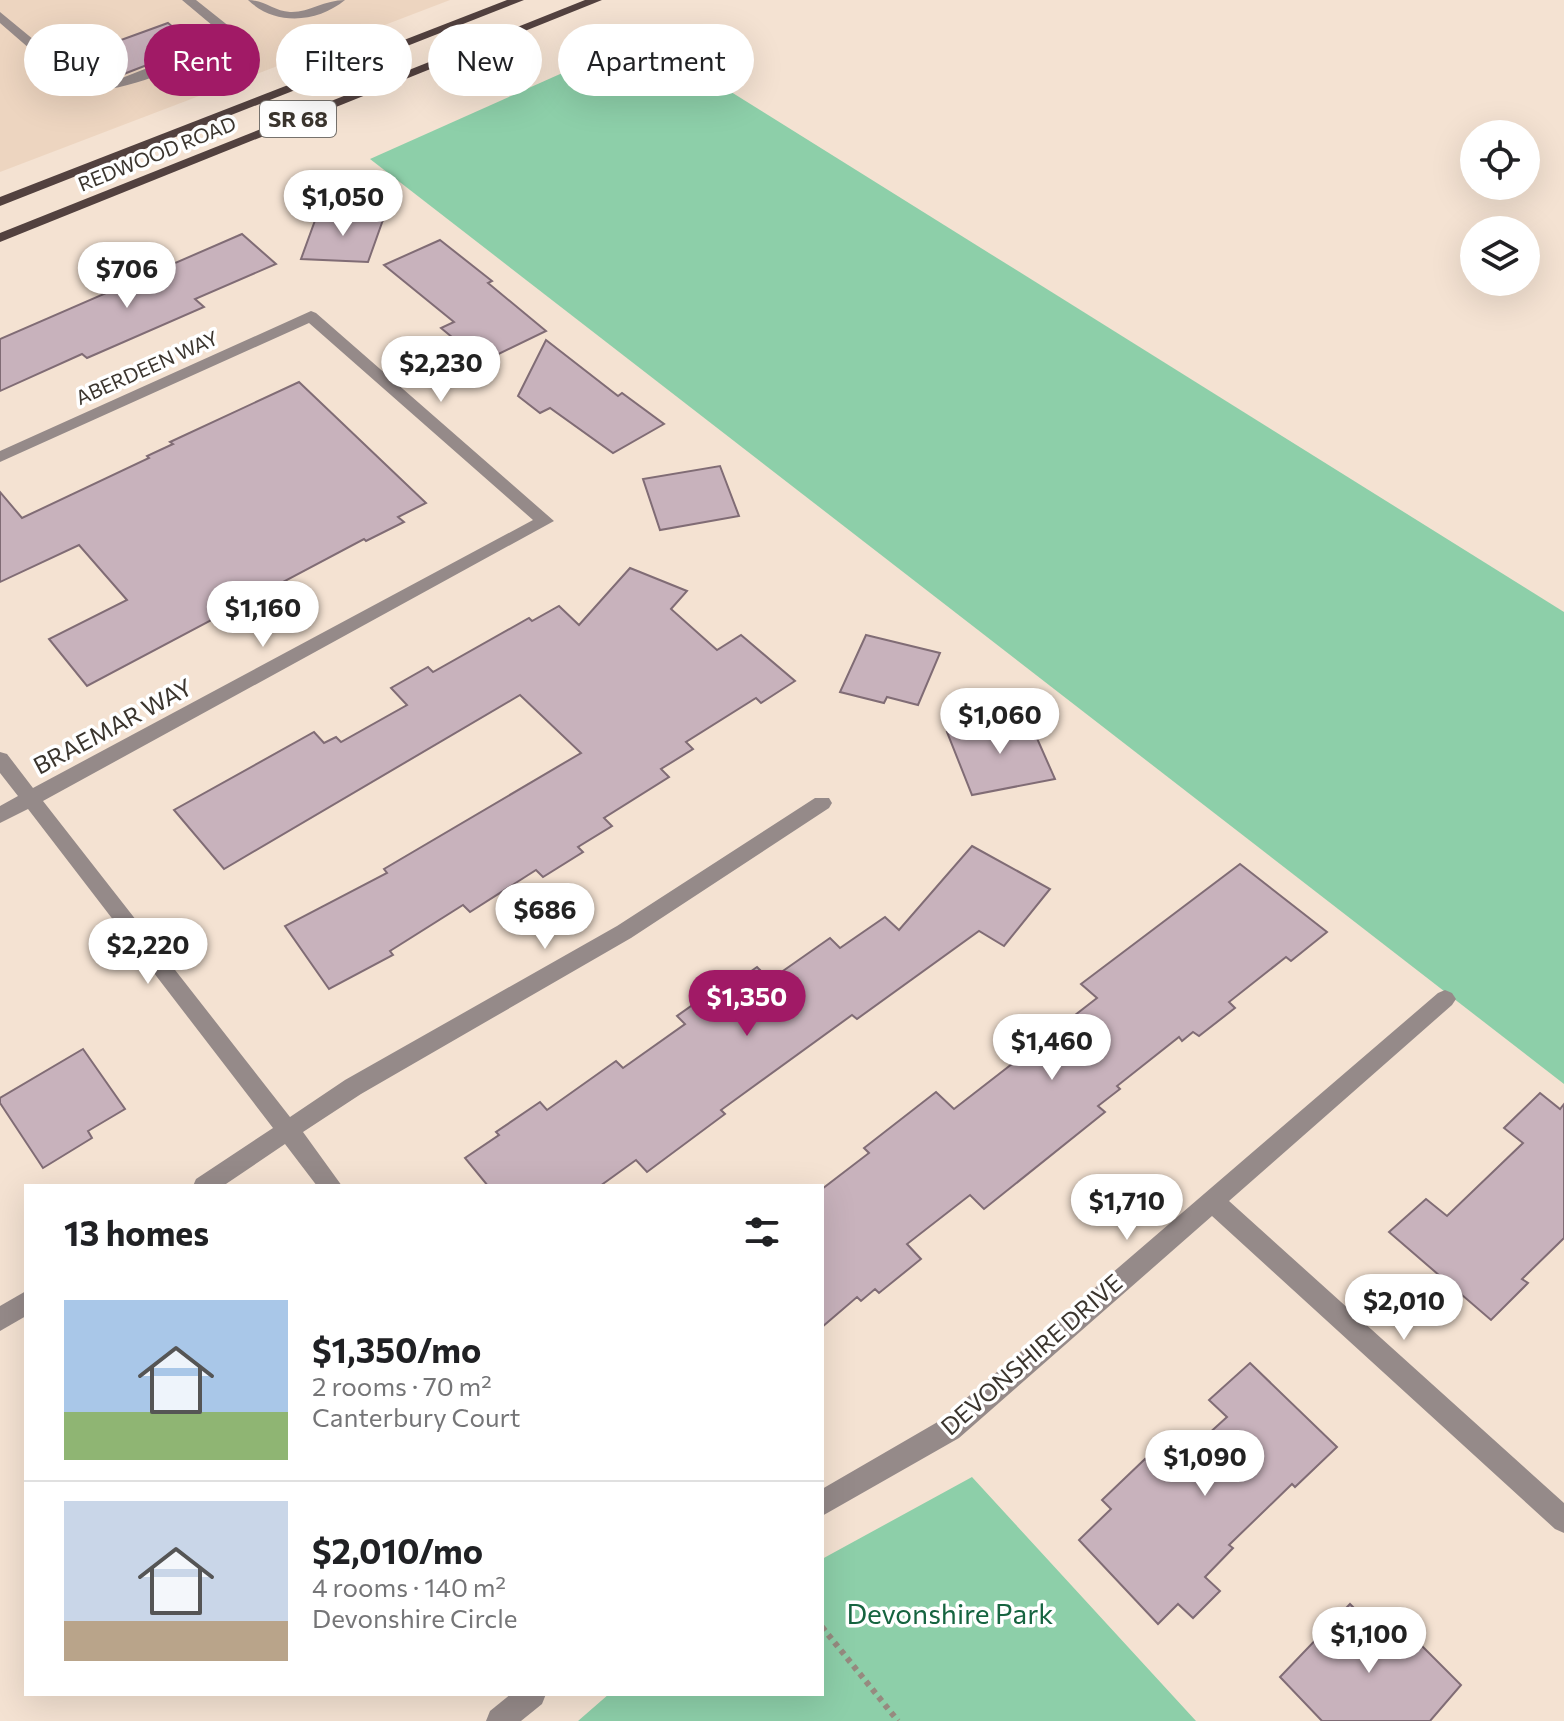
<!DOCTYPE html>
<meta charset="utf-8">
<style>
:root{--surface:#fff;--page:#f6f6f6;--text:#202124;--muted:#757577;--line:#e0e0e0;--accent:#a11a66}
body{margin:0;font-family:Commissioner,sans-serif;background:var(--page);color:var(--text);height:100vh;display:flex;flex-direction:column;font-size:30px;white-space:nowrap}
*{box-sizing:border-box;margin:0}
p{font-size:26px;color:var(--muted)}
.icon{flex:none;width:44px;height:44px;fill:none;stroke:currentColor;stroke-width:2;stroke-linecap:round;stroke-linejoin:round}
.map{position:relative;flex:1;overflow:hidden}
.drawer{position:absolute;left:24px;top:1184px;width:800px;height:512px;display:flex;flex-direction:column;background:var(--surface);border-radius:0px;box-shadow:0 8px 32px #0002}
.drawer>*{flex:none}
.hud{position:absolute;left:24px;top:24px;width:800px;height:72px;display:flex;gap:16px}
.buttons{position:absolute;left:1460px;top:120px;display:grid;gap:16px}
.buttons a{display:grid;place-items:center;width:80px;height:80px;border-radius:50%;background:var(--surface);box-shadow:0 8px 32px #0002;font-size:40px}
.price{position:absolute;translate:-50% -68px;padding:0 18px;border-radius:28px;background:#fff;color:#222;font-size:26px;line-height:52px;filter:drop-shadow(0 2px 4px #0008)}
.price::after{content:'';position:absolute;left:50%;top:48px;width:24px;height:18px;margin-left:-12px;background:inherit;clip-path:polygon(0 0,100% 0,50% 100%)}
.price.active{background:var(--accent);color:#fff}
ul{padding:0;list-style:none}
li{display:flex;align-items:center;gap:24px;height:200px;padding:0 40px}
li+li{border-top:2px solid var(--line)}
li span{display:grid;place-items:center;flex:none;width:224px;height:160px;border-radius:0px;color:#555}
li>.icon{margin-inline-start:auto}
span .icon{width:96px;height:96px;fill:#fffc;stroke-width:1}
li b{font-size:34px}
h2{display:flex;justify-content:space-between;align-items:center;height:96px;padding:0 40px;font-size:34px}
.chip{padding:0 28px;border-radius:36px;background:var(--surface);box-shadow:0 8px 32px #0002;font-size:28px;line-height:72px}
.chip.active{background:var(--accent);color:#fff}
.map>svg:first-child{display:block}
.built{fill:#edd5c0}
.green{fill:#8dcfa9}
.building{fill:#c8b2bc;stroke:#806c75;stroke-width:2}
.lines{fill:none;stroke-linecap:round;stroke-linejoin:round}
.path{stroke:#968a7f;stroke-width:6;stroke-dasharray:5 5;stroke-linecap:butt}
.minor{fill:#958a89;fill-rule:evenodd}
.major{fill:#52413f;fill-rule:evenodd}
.labels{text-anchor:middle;stroke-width:7;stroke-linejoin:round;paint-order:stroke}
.far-street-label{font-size:20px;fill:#3b352e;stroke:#fff}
.shield{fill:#fff;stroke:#76726d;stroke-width:2}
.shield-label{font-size:22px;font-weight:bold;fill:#3b352e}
.street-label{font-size:24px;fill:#3b352e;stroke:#fff}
.near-park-label{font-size:28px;fill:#166440;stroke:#fff}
</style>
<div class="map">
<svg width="1564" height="1721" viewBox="0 0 1564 1721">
<rect width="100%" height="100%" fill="#f4e2d2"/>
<!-- built -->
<path class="built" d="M0 0H450L0 172Z"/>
<!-- green -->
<g class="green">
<path d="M643 37 1564 612V1084L370 159Z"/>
<path d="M972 1477 1196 1721H578L609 1694H822V1559Z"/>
</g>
<!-- building -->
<g class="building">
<path d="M168 23 196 46 116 77 85 53Z"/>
<path d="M317 215 384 217 368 262 301 259Z"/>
<path d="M242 234 276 264 195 299 204 307 87 358 82 354 0 391V339Z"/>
<path d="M440 240 492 281 488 283 546 331 482 362 441 328 454 322 384 265Z"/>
<path d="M546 340 618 396 622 393 664 424 613 453 550 408 540 413 518 396Z"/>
<path d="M299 382 426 503 398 517 404 522 366 541 364 539 87 686 49 639 127 600 79 545 0 582V492L22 518 149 458 147 456 173 444 170 442Z"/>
<path d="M720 466 739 516 660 530 643 479Z"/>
<path d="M630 568 687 591 671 609 717 650 741 635 795 681 761 703 756 698 686 742 693 749 661 769 669 777 604 818 612 826 578 847 583 852 543 877 536 870 470 912 463 905 390 951 393 955 329 989 285 926 387 873 384 869 581 753 520 695 224 869 174 810 314 732 324 743 336 737 341 742 407 705 391 688 428 667 433 672 529 618 532 621 559 606 579 625Z"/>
<path d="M866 635 940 653 918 705 887 697 884 703 840 692Z"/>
<path d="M1028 718 1055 779 972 795 947 732Z"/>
<path d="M972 846 1050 889 1004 946 979 931 857 1019 852 1015 721 1110 725 1114 647 1172 636 1160 600 1186H488L465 1158 499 1135 496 1132 540 1102 547 1110 616 1061 623 1068 685 1024 677 1016 718 987 723 991 757 967 770 980 830 938 840 948 885 917 899 930Z"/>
<path d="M1240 864 1327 932 1291 961 1286 957 1229 1002 1235 1008 1199 1036 1193 1032 1182 1041 1179 1037 1117 1086 1120 1089 1098 1106 1105 1112 984 1209 970 1195 907 1244 921 1259 879 1293 875 1289 861 1301 857 1297 822 1327V1189L869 1153 864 1148 936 1092 954 1109 1097 998 1081 984Z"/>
<path d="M83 1049 125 1109 88 1131 92 1138 43 1168 0 1103V1098Z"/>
<path d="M1540 1093 1560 1109 1564 1104V1238L1522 1279 1528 1283 1491 1320 1389 1232 1426 1199 1447 1216 1523 1143 1504 1128Z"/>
<path d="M1250 1363 1337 1447 1295 1487 1292 1484 1229 1545 1233 1548 1205 1577 1220 1591 1193 1618 1178 1604 1158 1624 1079 1540 1111 1509 1102 1500 1145 1459 1162 1476 1227 1417 1209 1400Z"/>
<path d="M1350 1604 1392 1646 1406 1630 1461 1685 1430 1721H1322L1280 1677Z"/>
</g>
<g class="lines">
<!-- path -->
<path class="path" d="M822 1627 898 1721"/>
<!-- minor -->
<g class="minor">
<path d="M182 0H196L230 27V45C186 62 121 99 75 88L0 23V12L85 82 117 80 218 40 219 31Z"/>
<path d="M248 0C264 0 274 11 290 12 308 13 324 0 345 0 317 23 275 26 248 0Z"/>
<path d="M311 311 316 313 554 521 43 801 290 1117 345 1080 617 926 815 798H829L832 803 829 808 631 938 361 1094 303 1132 342 1186H317L285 1144 223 1186H193L196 1179 273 1128 28 809 0 823V806L18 796 0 773V752L7 754 33 788 533 520 309 323 0 462V451Z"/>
<path d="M1445 990 1452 993 1456 999 1452 1005 1229 1201 1564 1503V1533L1555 1529 1212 1216 959 1438 822 1516V1489L941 1420 1438 993Z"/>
<path d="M26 1291V1316L0 1331V1306Z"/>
<path d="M511 1694H546L542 1704 521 1721H486L490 1711Z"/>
</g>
<!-- major -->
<g class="major">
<path d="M507 0H524L0 206V197Z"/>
<path d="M585 0H602L0 242V233Z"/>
</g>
</g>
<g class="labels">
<!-- far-street labels -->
<g class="far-street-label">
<text transform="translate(157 154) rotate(-22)" y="7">REDWOOD ROAD</text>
<text transform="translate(147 368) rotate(-24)" y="7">ABERDEEN WAY</text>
</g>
<!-- shield labels -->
<rect class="shield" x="260" y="101" width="76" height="36" rx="6"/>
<g class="shield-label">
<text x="298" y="127">SR 68</text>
</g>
<!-- street labels -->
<g class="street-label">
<text transform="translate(113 727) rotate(-28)" y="8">BRAEMAR WAY</text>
<text transform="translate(1032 1355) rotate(-41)" y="8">DEVONSHIRE DRIVE</text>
</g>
<!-- near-park labels -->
<g class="near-park-label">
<text x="950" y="1624">Devonshire Park</text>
</g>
</g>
</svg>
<div class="buttons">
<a><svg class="icon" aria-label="locate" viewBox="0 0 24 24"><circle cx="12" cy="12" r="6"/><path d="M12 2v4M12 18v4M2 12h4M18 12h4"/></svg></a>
<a><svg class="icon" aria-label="layers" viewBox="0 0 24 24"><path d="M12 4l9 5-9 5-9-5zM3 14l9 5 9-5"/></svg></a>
</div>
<b class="price" style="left:343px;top:238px">$1,050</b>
<b class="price" style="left:127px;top:310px">$706</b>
<b class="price" style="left:441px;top:404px">$2,230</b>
<b class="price" style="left:263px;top:649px">$1,160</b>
<b class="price" style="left:1000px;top:756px">$1,060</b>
<b class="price" style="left:545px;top:951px">$686</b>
<b class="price" style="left:148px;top:986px">$2,220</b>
<b class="price active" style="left:747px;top:1038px">$1,350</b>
<b class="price" style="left:1052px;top:1082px">$1,460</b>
<b class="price" style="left:1127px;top:1242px">$1,710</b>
<b class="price" style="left:1404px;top:1342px">$2,010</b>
<b class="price" style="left:1205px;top:1498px">$1,090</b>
<b class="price" style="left:1369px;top:1675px">$1,100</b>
<div class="hud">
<a class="chip">Buy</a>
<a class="chip active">Rent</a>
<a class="chip">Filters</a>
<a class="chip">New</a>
<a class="chip">Apartment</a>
</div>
<section class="drawer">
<h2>13 homes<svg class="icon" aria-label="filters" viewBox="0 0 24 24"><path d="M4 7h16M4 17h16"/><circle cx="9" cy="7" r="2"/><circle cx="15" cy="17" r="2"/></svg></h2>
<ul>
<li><span style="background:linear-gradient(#a9c7e8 70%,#8fb573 0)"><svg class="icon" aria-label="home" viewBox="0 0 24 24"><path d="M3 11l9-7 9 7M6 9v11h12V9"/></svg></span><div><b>$1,350/mo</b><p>2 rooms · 70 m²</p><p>Canterbury Court</p></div></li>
<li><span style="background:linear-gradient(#c9d6e8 75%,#b9a48a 0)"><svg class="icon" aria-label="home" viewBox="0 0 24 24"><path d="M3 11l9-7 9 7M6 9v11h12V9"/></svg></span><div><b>$2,010/mo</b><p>4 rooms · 140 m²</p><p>Devonshire Circle</p></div></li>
</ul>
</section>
</div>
